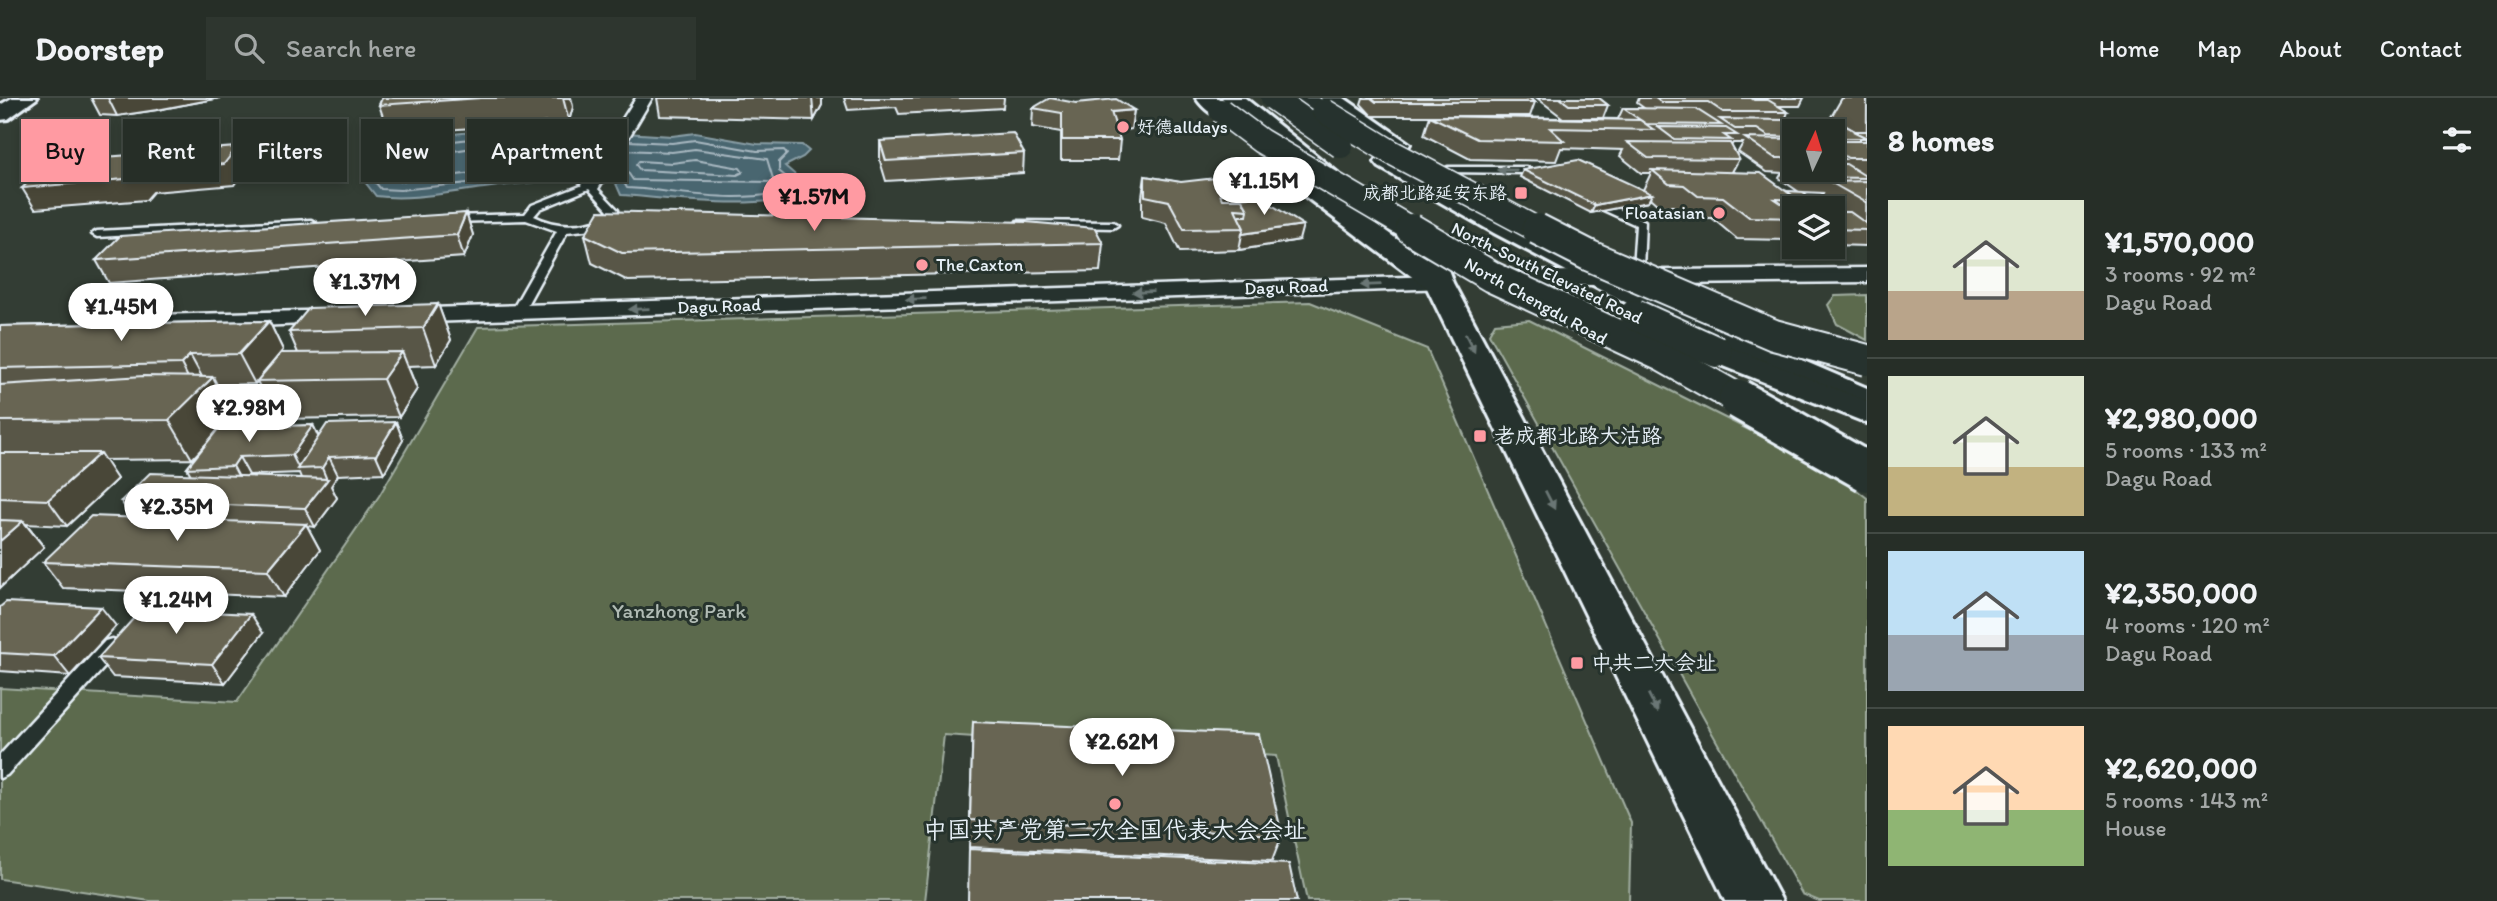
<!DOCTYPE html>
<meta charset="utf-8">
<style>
:root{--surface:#262e27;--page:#2e362f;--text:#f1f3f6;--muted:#a4a8a7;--line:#424a44;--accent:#ff9aa2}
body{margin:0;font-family:Itim,"LXGW WenKai TC",sans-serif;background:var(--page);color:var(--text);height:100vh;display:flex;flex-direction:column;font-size:26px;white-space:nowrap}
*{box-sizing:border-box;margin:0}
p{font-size:23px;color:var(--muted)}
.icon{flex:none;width:38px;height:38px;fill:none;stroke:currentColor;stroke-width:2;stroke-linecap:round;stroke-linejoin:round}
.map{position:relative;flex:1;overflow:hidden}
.drawer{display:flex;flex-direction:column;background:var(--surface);width:630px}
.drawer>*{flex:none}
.banner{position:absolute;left:21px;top:21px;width:665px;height:63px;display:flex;gap:14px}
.needle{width:46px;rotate:4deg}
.buttons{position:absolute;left:1782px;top:21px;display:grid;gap:14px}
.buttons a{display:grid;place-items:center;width:63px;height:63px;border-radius:0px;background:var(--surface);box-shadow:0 4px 10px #0003,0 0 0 2px var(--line);font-size:35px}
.price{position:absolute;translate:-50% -60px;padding:0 16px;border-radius:24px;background:#fff;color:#222;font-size:23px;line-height:46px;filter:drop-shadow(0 2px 4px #0008)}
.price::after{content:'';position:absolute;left:50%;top:42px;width:21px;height:16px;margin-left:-10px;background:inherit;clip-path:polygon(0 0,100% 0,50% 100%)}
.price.current{background:var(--accent);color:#111}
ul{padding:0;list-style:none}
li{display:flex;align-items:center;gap:21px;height:175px;padding:0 21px}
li+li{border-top:2px solid var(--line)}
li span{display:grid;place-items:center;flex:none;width:196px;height:140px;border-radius:0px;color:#555}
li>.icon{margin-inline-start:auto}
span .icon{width:84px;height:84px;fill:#fffc;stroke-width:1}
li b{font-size:30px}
h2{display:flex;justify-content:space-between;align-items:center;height:84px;padding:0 21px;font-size:30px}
.tag{padding:0 24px;border-radius:0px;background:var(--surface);box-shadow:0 4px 10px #0003,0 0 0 2px var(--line);font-size:24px;line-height:63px}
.tag.current{background:var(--accent);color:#111}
header{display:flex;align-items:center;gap:42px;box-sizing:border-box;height:98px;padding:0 35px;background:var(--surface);border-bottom:2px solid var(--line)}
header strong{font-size:33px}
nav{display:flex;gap:38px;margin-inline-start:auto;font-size:24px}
.search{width:490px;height:63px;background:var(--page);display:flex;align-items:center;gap:18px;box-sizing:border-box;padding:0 24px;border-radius:0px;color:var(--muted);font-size:26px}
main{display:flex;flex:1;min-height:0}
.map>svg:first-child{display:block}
.green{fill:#5b6b4d;stroke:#a2aea2;stroke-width:2}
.water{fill:#4a6670;stroke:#899ea6;stroke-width:2}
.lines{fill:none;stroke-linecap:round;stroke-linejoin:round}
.shore{stroke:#a9b9c2;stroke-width:2}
.lane-casing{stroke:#e8f1f8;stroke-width:5}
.street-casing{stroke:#e8f1f8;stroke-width:5}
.secondary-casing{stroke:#e8f1f8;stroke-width:6}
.primary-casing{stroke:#e8f1f8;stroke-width:6}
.highway-casing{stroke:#e8f1f8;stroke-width:6}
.lane{fill:#26332d;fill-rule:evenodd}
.street{fill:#26332d;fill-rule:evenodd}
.secondary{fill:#26332d;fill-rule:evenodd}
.primary{fill:#26332d;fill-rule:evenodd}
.highway{fill:#26332d;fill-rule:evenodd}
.highway-bridge-far2-casing{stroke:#e8f1f8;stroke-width:27;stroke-linecap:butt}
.highway-bridge-far1-casing{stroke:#e8f1f8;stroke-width:34;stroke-linecap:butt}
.highway-bridge-casing{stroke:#e8f1f8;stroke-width:44;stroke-linecap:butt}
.highway-bridge-far2{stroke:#26332d;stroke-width:24}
.highway-bridge-far1{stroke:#26332d;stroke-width:30}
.highway-bridge{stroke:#26332d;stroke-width:38}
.wall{fill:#595747;stroke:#e8f1f8;stroke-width:2;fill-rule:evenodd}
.shaded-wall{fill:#494739;stroke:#e8f1f8;stroke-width:2}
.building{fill:#686552;stroke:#e8f1f8;stroke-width:2}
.oneway{fill:#6a7674}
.poi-dot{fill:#ff9aa2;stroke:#26332d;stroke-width:2.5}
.labels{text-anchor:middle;stroke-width:6;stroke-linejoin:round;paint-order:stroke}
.far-poi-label{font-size:18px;fill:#e8f1f8;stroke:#26332d;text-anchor:start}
.far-street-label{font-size:18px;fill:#e8f1f8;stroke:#26332d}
.poi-label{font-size:21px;fill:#e8f1f8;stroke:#26332d;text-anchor:start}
.park-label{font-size:21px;fill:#b0bbb4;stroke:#26332d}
.near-poi-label{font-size:24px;fill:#e8f1f8;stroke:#26332d}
</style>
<header>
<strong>Doorstep</strong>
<div class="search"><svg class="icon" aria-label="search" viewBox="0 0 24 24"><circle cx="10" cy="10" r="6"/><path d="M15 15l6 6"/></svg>Search here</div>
<nav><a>Home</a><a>Map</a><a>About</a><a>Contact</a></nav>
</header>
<main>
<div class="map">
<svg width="1867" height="803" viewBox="0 0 1867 803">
<rect width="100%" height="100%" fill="#333d34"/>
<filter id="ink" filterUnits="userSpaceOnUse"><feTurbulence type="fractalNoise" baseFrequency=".0143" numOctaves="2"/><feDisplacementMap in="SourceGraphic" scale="14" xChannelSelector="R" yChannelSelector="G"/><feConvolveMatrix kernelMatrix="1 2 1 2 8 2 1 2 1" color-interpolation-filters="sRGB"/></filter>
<g filter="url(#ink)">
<!-- green -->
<g class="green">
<path d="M1867 197V242L1837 226 1828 207 1835 198Z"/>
<path d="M1310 204 1427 251 1631 725 1629 803H1307L1276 658 944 637 925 803H150L0 781V590L237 604 379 398 478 229Z"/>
<path d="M1529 222 1767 341 1853 389 1867 400V803H1819L1802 796 1489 236 1495 225Z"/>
</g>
<!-- water -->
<path class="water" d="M562 31 672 38 695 35 757 46 802 47 809 53 803 59 785 68 808 88 806 94C767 114 667 100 621 97L614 81 609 79C567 81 526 84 484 90 449 94 411 103 376 98L365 84C381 65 403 48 427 41 464 30 522 34 562 31Z"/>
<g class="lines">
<!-- shore -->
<g class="shore">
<path d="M695 62 740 70 743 74 737 77 640 72 636 67 639 63 672 65Z"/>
<path d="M594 64 546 66 416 82 397 83 393 80C424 42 556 43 603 49"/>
<path d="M616 65 625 70 633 82 774 84 767 61 695 51 672 54 623 52"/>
<path d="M611 72 619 76 627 90 643 91C691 96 752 107 798 89L779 73V64L787 56 784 52 757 53 695 42 672 45 628 43"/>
<path d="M588 73 400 92 381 91 375 84C388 67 408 53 428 48 470 37 566 34 608 42"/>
</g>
<defs>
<g id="lane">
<path d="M1448 69H1526L1545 78 1540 81 1525 75 1445 74 1443 72Z"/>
<path d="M591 84 618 112 614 121 593 131 567 134 523 214 517 218 513 217 511 214 557 133 526 122 449 124 444 121 449 118 525 116 532 107ZM589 91 608 112 605 119C581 129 558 130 534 118L540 111Z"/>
<path d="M1588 101H1596L1645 123 1643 172 1633 170 1636 127 1588 105Z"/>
<path d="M311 122 316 125 315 127 97 139 92 136 97 133Z"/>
<path d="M1017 123 1113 124 1118 127 1113 130 1021 128 1016 125Z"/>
<path d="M112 541 119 543 121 548 119 553 7 677 0 680V657L105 543Z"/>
</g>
<g id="street">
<path d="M636 0H652L598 91H584L581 87Z"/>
<path d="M1867 170V184L1492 188 1484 186 1480 181 1484 176 1492 174Z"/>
<path d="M1439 178 1447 180 1451 185 1447 190 398 225 389 223 386 218 389 213 398 211Z"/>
<path d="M342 212 351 214 354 219 351 224 121 234 112 231 108 226 112 221 121 218Z"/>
</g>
<path id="secondary" d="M12 0H37L8 21 0 22V7Z"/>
<g id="primary">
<path d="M1222 0H1245L1338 75 1334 80H1318Z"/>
<path d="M1321 0H1344L1410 46 1407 51C1387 56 1333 17 1321 0Z"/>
<path d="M1387 57 1710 223 1867 290V312L1688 237 1494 135 1379 69 1375 64 1379 59Z"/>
<path d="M1282 63 1290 65 1415 154 1409 136 1413 130 1422 128 1431 130 1435 136 1453 185 1782 803H1725L1427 190 1274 75 1270 70 1274 65Z"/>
</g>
<g id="highway">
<path d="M1196 0H1218L1232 13 1228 17C1214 21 1204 11 1196 0Z"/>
<path d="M1296 0H1319L1335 13 1331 17C1317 21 1304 11 1296 0Z"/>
<path d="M1717 244 1867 303V325L1706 261 1701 254 1706 247Z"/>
</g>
</defs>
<!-- lane casing -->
<use href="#lane" class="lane-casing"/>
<!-- street casing -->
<use href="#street" class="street-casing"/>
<!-- secondary casing -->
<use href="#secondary" class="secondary-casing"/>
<!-- primary casing -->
<use href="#primary" class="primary-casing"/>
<!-- highway casing -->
<use href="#highway" class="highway-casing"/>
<!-- lane -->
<use href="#lane" class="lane"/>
<!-- street -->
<use href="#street" class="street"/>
<!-- secondary -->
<use href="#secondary" class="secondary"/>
<!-- primary -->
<use href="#primary" class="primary"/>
<!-- highway -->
<use href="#highway" class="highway"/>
<defs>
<g id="highway-bridge-far2">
<path d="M1273 0 1341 48"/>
<path d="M1221 13 1261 43 1414 133"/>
<path d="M1324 13 1391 54 1540 133"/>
</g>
<g id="highway-bridge-far1">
<path d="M1411 131 1492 179 1662 258 1742 303"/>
<path d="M1537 131 1590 158 1774 237 1867 262"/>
<path d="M1635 217 1717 254"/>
</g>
<path id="highway-bridge" d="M1738 301 1867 374"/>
</defs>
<!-- highway-bridge-far2 casing -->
<use href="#highway-bridge-far2" class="highway-bridge-far2-casing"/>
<!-- highway-bridge-far1 casing -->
<use href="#highway-bridge-far1" class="highway-bridge-far1-casing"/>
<!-- highway-bridge casing -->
<use href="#highway-bridge" class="highway-bridge-casing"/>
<!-- highway-bridge-far2 -->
<use href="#highway-bridge-far2" class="highway-bridge-far2"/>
<!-- highway-bridge-far1 -->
<use href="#highway-bridge-far1" class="highway-bridge-far1"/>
<!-- highway-bridge -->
<use href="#highway-bridge" class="highway-bridge"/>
</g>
<!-- wall -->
<g class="wall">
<path d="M91 0H220L157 12 117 18 100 17Z"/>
<path d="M382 0H571L573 9 569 23 389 36 379 7Z"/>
<path d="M657 0H822V7L814 22 660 18Z"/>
<path d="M844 0H1004L1003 10 899 16 896 9 848 12Z"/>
<path d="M1363 0H1529L1535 4 1530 18H1372L1361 6Z"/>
<path d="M1537 0H1599L1608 7 1603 20H1563Z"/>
<path d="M1639 0H1804L1800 8H1777L1788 14 1785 22 1800 31 1801 27 1853 33H1855L1831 19 1842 0H1867L1866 148 1832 147V110H1827L1818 105 1823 95 1803 94 1794 110V134L1789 142 1737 141 1712 120H1687L1674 108H1659L1650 100 1648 104 1591 115 1520 79 1523 72 1643 92 1651 75H1641L1620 58 1623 52 1561 50 1556 63 1470 61 1424 37 1430 18 1618 21 1623 10H1644L1637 5ZM1794 33H1832V72H1794ZM1733 45H1743L1738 54 1767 74 1782 75 1779 80 1799 94 1787 93 1732 74 1739 61 1731 48Z"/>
<path d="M1033 10 1134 12 1131 31 1117 33 1120 42 1118 62H1061V34L1032 29Z"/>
<path d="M880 43 1024 55 1023 75 886 83 880 63Z"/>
<path d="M1145 78 1258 98 1299 142 1239 152 1180 154 1166 125 1142 119V99Z"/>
<path d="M466 115 473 137 464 159 109 185 96 162Z"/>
<path d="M585 137 1103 145 1100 173 628 183 592 165Z"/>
<path d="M438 206 451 242 436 267 408 268 417 291 399 319 276 321 257 283 255 286 217 287 233 317 221 330 313 327 319 339 396 324 403 342 384 375 338 377 331 388 337 400 315 429 307 428 320 452 284 499 63 490 43 464 131 419 121 403 191 377 187 370 210 342 192 361 104 362 117 381 67 428 26 426 44 449 0 490V228L269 223 283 252 281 255H298L289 234ZM299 375 301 380 248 378 249 377Z"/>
<path d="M0 509 116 528 70 578 0 573Z"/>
<path d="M263 535 225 585 113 579 98 560Z"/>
<path d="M973 624 1282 737 1272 763 969 749Z"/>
</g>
<!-- shaded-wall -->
<g class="shaded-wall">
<path d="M108 0H220L157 12 117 18Z"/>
<path d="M563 0H571L573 9 569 23Z"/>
<path d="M812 0H822V7L814 22Z"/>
<path d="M1134 12 1131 31 1108 33 1111 14Z"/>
<path d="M237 49 246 69 234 87 153 94 146 102 35 111 22 90 142 73Z"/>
<path d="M1259 92 1255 113 1219 102 1220 96Z"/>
<path d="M1652 96 1648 104 1591 115 1595 107Z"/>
<path d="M466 115 473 137 464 159 457 137Z"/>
<path d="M1303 127 1299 142 1239 152 1242 136Z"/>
<path d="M438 206 451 242 436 267 423 230Z"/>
<path d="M269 223 283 252 255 286 239 256Z"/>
<path d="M402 254 417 291 399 319 383 281Z"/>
<path d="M190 257 206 286 213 279 233 317 192 361 169 322 196 295 181 266Z"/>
<path d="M396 324 403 342 384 375 376 357Z"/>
<path d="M313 327 321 345 299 371 292 357Z"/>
<path d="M100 355 117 381 67 428 48 402Z"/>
<path d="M239 359 249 377 243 387 233 368Z"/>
<path d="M329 359 338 377 331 388 337 400 315 429 305 410 327 382 322 370Z"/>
<path d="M23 423 44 449 0 490V443Z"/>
<path d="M306 426 320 452 284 499 268 472Z"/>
<path d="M101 509 116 528 70 578 54 558Z"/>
<path d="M251 516 263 535 225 585 212 566Z"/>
</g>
<!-- building -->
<g class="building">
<path d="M382 0H481L379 7Z"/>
<path d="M1050 0 1076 5 1116 1 1134 12 1111 14 1120 42H1062V15L1033 10Z"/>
<path d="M1371 0H1529L1535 4H1376Z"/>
<path d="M1560 0H1599L1608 7H1569Z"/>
<path d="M1655 0H1751L1754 2H1768L1788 14H1723L1708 4H1661Z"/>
<path d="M1623 10 1696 11 1721 27 1646 26Z"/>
<path d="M1430 18 1640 22 1654 32 1550 30 1564 43 1477 41Z"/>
<path d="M1720 21 1785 22 1804 33H1794V39L1768 38 1757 31H1735Z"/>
<path d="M1801 27H1844L1867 40H1832V33H1812Z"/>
<path d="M1658 29 1726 30 1737 37H1724L1731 42 1674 41Z"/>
<path d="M1853 33H1867V43H1865L1867 40Z"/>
<path d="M1013 35 1024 55 886 63 880 43Z"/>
<path d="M1745 40 1794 41V60H1775Z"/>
<path d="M1832 43H1867V60H1848L1832 51Z"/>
<path d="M1627 44 1730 45 1739 61 1648 60Z"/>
<path d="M237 49 224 66 142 73 136 80 22 90 51 63Z"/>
<path d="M1832 54 1844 61H1832Z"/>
<path d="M1578 62 1652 96 1595 107 1523 72Z"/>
<path d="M1832 66H1846L1867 79V80L1809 79 1797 72H1832Z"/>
<path d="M1652 72 1761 75 1798 102 1775 101 1794 114V120L1749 119 1723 99 1698 98 1684 87 1669 86Z"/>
<path d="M1145 78 1181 84 1233 78 1259 92 1220 96 1222 101H1242L1248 112 1235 111 1244 130 1184 131 1169 103 1145 98Z"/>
<path d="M1867 83V105L1830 84Z"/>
<path d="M1787 93 1803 94 1824 110H1794V113L1792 112 1798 102Z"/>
<path d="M1258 98 1303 127 1242 136 1244 130 1238 118H1247L1248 112 1242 101H1228Z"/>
<path d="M599 113 1026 124 1095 130 1103 145 622 155 585 137Z"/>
<path d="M1832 114H1850L1867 126V132L1832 131Z"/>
<path d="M466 115 457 137 96 162 120 138Z"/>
<path d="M438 206 423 230 289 234 309 210Z"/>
<path d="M269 223 239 256 190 257 181 266 0 270V228Z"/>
<path d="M402 254 383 281 257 283 281 255Z"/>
<path d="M144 278 213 279 169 322 0 323V287Z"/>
<path d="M396 324 376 357 329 359 322 370 297 371 327 326Z"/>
<path d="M313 327 292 357 239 359 233 368 187 370 219 330Z"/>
<path d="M0 355H100L48 402 0 400Z"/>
<path d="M150 375 328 381 305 410 121 403Z"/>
<path d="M91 418 306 426 268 472 43 464Z"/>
<path d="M0 422 23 423 0 443Z"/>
<path d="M6 504 101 509 54 558 0 555V509Z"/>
<path d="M142 511 251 516 212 566 98 560Z"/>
<path d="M973 624 1259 636 1282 737 970 722Z"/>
<path d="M969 751 1289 766 1297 803H968Z"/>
</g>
<!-- one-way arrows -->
<defs><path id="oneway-solid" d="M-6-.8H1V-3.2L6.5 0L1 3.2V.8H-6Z" transform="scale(1.75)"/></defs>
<g class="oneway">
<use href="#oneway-solid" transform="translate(1507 72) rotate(180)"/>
<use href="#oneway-solid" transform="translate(1371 187) rotate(178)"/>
<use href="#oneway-solid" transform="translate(1143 194) rotate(178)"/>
<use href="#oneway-solid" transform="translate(916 201) rotate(178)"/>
<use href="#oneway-solid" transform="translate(639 211) rotate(178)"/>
<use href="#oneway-solid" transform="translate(1470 245) rotate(63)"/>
<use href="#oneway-solid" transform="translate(1550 402) rotate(63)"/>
<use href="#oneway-solid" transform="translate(1653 605) rotate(63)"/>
</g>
</g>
<!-- markers -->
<g class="poi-dot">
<circle cx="1123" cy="29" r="7"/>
<rect x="1514" y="88" width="14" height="14" rx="3.5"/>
<circle cx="1719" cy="115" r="7"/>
<circle cx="922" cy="167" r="7"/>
<rect x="1473" y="331" width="14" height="14" rx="3.5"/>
<rect x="1570" y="558" width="14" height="14" rx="3.5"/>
<circle cx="1115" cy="706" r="7"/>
</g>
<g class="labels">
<!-- far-poi labels -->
<g class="far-poi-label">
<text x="1137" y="35">好德alldays</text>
<text x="1507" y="101" text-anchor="end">成都北路延安东路</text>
<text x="1705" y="121" text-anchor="end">Floatasian</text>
<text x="936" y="173">The Caxton</text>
</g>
<!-- far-street labels -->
<g class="far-street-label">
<text transform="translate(1547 175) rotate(26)" y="6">North-South Elevated Road</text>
<text transform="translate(1286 189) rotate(-2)" y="6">Dagu Road</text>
<text transform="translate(1536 203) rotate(29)" y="6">North Chengdu Road</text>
<text transform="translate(719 208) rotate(-2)" y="6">Dagu Road</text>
</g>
<!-- poi labels -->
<g class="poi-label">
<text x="1494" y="345">老成都北路大沽路</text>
<text x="1591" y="572">中共二大会址</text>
</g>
<!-- park labels -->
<g class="park-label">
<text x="679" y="520">Yanzhong Park</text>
</g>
<!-- near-poi labels -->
<g class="near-poi-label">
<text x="1115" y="740">中国共产党第二次全国代表大会会址</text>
</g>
</g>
</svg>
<div class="buttons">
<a><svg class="needle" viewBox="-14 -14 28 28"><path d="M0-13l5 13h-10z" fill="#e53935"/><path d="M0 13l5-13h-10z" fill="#a4a8a7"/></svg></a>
<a><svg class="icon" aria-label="layers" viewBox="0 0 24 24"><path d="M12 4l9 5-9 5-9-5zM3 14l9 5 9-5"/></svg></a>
</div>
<b class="price" style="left:1264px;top:119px">¥1.15M</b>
<b class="price current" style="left:814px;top:135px">¥1.57M</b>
<b class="price" style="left:365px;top:220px">¥1.37M</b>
<b class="price" style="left:121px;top:245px">¥1.45M</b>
<b class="price" style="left:249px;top:346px">¥2.98M</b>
<b class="price" style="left:177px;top:445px">¥2.35M</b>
<b class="price" style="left:176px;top:538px">¥1.24M</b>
<b class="price" style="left:1122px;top:680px">¥2.62M</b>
<div class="banner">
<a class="tag current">Buy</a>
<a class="tag">Rent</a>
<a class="tag">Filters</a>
<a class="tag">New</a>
<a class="tag">Apartment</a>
</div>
</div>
<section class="drawer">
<h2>8 homes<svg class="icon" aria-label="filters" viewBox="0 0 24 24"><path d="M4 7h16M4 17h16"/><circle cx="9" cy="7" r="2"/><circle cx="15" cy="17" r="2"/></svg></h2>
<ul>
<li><span style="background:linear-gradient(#dfe7d0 65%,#b9a48a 0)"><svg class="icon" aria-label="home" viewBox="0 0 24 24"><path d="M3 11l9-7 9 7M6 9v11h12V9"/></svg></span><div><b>¥1,570,000</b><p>3 rooms · 92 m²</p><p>Dagu Road</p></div></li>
<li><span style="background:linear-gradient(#dfe7d0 65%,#c2b280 0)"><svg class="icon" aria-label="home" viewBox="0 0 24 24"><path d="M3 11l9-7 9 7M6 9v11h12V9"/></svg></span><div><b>¥2,980,000</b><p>5 rooms · 133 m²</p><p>Dagu Road</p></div></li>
<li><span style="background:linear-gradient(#bfe0f5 60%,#9aa5b1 0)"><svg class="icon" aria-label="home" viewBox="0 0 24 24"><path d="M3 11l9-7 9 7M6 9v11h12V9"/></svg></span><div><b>¥2,350,000</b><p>4 rooms · 120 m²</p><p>Dagu Road</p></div></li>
<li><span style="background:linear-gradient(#ffd9b3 60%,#8fb573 0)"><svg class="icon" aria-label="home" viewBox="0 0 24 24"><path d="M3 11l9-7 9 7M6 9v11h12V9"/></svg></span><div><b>¥2,620,000</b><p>5 rooms · 143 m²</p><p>House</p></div></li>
</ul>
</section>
</main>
